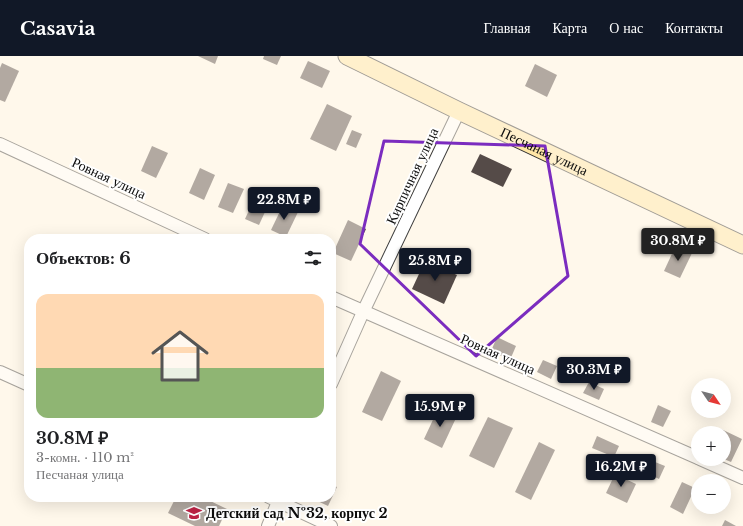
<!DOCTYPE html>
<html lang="ru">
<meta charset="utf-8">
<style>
:root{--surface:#fff;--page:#f6f6f6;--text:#202124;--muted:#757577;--line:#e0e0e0;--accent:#111827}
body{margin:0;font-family:"Libre Baskerville",serif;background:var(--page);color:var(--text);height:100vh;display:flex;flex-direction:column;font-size:15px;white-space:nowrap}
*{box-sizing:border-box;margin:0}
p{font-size:13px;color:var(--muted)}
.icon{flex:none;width:22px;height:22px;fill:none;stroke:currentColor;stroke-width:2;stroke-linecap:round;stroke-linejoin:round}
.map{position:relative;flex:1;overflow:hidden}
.drawer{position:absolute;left:24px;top:178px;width:312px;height:268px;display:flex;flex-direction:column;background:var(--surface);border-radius:16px;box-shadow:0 4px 16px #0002}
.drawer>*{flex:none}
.needle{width:26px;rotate:125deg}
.buttons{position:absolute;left:691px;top:322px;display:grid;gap:8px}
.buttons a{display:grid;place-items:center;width:40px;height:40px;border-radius:50%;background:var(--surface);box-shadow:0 4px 16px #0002;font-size:20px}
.price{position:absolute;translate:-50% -34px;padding:0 9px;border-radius:4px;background:var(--accent);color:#fff;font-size:13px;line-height:26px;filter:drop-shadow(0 1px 2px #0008)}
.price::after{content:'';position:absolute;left:50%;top:24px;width:12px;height:9px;margin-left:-6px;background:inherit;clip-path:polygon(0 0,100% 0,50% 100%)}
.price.current{background:#222;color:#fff}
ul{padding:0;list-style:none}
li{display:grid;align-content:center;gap:8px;height:212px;padding:0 12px}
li+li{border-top:1px solid var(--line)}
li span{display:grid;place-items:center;height:124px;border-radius:12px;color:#555}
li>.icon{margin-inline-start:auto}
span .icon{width:72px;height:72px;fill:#fffc;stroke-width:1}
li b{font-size:17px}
h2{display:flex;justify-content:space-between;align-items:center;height:48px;padding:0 12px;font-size:17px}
header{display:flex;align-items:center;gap:24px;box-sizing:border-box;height:56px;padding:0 20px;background:var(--accent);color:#fff}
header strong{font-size:19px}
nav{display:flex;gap:22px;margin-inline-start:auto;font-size:14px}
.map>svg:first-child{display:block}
.building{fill:#554b48}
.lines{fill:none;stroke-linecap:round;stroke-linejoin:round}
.street-casing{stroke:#3f3f3f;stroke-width:14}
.secondary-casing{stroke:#2e2e2e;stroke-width:19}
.street{stroke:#fff;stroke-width:12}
.secondary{stroke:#ffe6a6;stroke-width:17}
.marked{fill:none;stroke:#7b2cbf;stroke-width:3;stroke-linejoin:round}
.labels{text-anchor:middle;stroke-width:4;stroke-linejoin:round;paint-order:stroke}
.street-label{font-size:14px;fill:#0c0c0c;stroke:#fff}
.poi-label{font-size:14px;font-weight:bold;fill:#0c0c0c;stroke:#fff;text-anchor:start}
</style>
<header>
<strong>Casavia</strong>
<nav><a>Главная</a><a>Карта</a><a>О нас</a><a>Контакты</a></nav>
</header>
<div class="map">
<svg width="743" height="470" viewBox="0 0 743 470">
<rect width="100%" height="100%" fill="#fff8eb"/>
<!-- building -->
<g class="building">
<path d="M198 0H218L215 8Z"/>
<path d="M264 0H281L277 9 263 3Z"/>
<path d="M308 5 330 15 322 32 300 22Z"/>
<path d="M2 7 19 15 5 46 0 44V12Z"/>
<path d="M535 8 557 19 547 41 525 30Z"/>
<path d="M327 48 352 60 336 95 310 83Z"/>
<path d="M352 74 362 78 356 92 346 88Z"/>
<path d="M152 90 168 97 156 122 141 115Z"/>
<path d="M480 98 512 113 503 131 471 116Z"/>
<path d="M200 112 215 119 204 144 189 137Z"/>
<path d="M228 127 244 133 233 157 218 151Z"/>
<path d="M256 139 270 145 259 169 245 163Z"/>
<path d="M283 149 298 156 286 181 271 174Z"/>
<path d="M348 164 366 173 351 205 333 197Z"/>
<path d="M676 189 692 197 680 222 664 215Z"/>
<path d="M425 205 457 219 444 248 412 233Z"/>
<path d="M497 281 516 290 510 304 491 295Z"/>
<path d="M543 304 557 310 551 323 537 316Z"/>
<path d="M381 315 401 325 382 365 362 356Z"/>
<path d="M589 326 604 333 599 344 583 337Z"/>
<path d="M658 349 671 355 663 371 651 366Z"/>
<path d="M438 353 456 362 442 392 424 383Z"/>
<path d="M488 361 513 372 494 412 469 400Z"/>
<path d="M721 373 742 383 731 406 724 403V377H719Z"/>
<path d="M597 380 619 390 614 401 592 392Z"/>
<path d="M539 386 555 394 531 444 515 436Z"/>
<path d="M650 404 665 410 659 423 645 416Z"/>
<path d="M615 418 636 428 627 447 606 437Z"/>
<path d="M682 426 695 432 683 458 670 451Z"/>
<path d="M331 428 337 431 328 450 309 441H331Z"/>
<path d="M176 441H202L227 453 219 470H195L168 457Z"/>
<path d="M725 464 736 470H722Z"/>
</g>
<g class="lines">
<defs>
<g id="street">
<path d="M0 88 205 183"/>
<path d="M331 241 698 402"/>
<path d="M0 316 29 329"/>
<path d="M331 328 363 256 459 55"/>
<path d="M700 403 743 422"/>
<path d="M269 441 331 470"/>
<path d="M268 470 280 441"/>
</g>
<g id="secondary">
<path id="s1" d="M347 0 459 55 743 189"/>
</g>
</defs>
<!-- street casing -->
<use href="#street" class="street-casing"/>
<!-- secondary casing -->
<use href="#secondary" class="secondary-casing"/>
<!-- street -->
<use href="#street" class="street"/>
<!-- secondary -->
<use href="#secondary" class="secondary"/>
</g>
<!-- marked area -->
<path d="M0 0H743V470H0ZM384 85 545 90 568 220 476 300 360 188Z" fill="#fff8eb" fill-opacity=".55" fill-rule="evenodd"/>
<path class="marked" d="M384 85 545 90 568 220 476 300 360 188Z"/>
<!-- icons -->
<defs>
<symbol id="school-bare" viewBox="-9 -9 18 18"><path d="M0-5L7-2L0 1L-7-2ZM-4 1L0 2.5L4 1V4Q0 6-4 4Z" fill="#bd2345" stroke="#fff" stroke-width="2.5" paint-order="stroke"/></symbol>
</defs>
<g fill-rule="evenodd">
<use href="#school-bare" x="183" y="446" width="22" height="22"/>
</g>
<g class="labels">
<!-- street labels -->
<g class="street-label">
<text dy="5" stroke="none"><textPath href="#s1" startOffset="219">Песчаная улица</textPath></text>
<text transform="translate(412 120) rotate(-65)" y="5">Кирпичная улица</text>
<text transform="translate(109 122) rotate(25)" y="5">Ровная улица</text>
<text transform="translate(498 298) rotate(24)" y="5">Ровная улица</text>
</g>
<!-- poi labels -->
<g class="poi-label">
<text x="206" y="462">Детский сад №32, корпус 2</text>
</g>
</g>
</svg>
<div class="buttons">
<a><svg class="needle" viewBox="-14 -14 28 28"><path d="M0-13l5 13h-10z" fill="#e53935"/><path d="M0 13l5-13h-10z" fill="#757577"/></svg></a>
<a>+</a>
<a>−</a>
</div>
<b class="price" style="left:284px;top:165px">22.8M ₽</b>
<b class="price current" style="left:678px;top:206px">30.8M ₽</b>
<b class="price" style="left:435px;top:226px">25.8M ₽</b>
<b class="price" style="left:594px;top:335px">30.3M ₽</b>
<b class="price" style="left:440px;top:372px">15.9M ₽</b>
<b class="price" style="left:621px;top:432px">16.2M ₽</b>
<section class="drawer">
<h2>Объектов: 6<svg class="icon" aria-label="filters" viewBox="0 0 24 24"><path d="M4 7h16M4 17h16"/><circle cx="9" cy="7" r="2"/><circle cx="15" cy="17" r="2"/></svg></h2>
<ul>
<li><span style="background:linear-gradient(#ffd9b3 60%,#8fb573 0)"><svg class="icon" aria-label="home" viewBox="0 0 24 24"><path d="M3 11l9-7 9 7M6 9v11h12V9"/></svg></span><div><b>30.8M ₽</b><p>3-комн. · 110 m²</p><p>Песчаная улица</p></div></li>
</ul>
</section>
</div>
